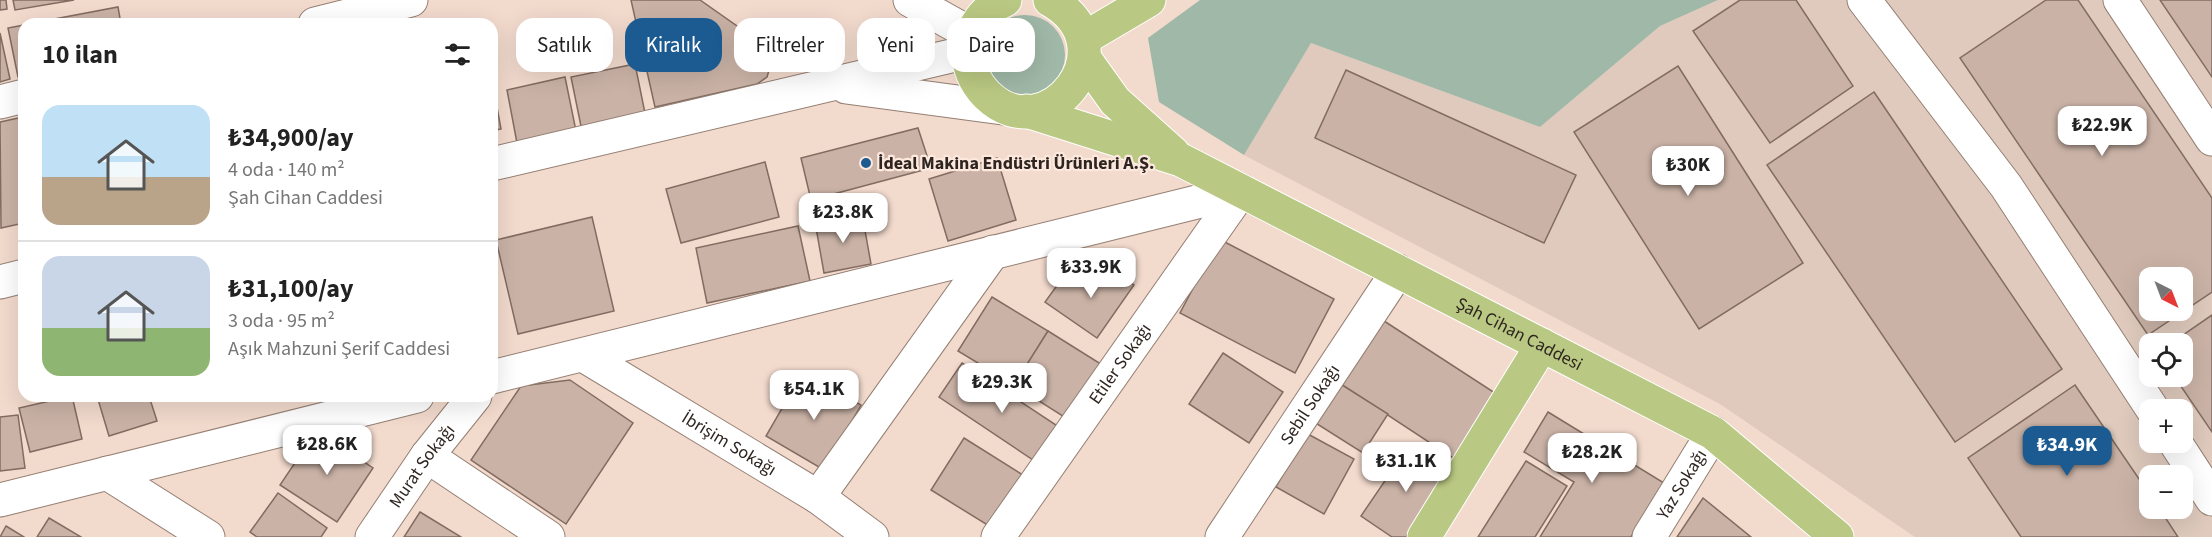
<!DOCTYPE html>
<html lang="tr">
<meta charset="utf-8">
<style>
:root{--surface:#fff;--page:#f2f2f2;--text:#222;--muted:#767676;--line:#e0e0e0;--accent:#1b5b91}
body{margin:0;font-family:"Source Sans 3",sans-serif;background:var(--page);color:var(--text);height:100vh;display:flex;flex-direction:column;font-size:22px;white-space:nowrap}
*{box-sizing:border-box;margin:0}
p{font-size:20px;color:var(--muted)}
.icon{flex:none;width:33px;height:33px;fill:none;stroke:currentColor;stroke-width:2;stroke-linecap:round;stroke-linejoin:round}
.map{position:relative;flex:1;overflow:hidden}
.side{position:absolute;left:18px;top:18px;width:480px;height:384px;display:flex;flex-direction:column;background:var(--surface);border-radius:18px;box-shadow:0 6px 24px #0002}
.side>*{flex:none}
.guide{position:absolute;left:516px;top:18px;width:570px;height:54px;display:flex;gap:12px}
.needle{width:39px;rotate:138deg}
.controls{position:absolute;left:2139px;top:267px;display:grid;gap:12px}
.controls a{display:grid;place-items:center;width:54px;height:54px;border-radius:12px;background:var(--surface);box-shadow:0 6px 24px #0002;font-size:30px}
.price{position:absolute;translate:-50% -51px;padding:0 14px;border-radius:12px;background:#fff;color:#222;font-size:20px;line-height:39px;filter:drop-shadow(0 2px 3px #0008)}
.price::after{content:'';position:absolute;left:50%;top:36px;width:18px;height:14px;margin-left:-9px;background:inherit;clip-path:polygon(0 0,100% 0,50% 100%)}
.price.current{background:var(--accent);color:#fff}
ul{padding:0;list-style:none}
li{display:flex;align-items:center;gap:18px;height:150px;padding:0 24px}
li+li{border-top:2px solid var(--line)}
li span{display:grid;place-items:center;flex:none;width:168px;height:120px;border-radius:18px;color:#555}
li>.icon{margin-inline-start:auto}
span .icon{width:72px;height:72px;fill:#fffc;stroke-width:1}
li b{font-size:26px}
h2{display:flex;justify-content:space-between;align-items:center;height:72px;padding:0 24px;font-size:26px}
.pill{padding:0 21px;border-radius:18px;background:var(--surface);box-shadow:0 6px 24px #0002;font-size:21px;line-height:54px}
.pill.current{background:var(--accent);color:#fff}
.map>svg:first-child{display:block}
.industrial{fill:#dfcabd;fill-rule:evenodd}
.green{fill:#a0b8a7}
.building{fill:#cab2a6;stroke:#826c61;stroke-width:1.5;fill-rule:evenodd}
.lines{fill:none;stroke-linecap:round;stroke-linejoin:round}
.minor-casing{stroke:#957f73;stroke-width:35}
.major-casing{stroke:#fff;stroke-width:35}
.minor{stroke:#fff;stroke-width:33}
.major{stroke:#b9c882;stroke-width:33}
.poi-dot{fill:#1b5b91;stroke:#fce8dd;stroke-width:2}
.labels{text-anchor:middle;stroke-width:4.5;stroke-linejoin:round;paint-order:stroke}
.poi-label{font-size:18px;font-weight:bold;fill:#2e2521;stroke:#fce8dd;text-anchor:start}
.street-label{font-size:18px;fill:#2e2521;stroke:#fce8dd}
</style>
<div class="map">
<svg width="2212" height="537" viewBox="0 0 2212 537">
<rect width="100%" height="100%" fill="#f2dacd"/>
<!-- industrial -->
<path class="industrial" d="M1718 0H2212V537H1915L1720 404 1244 155 1311 43 1540 127 1660 26ZM2150 278H2182V310H2150ZM2150 344H2182V376H2150ZM2150 410H2182V442H2150ZM2150 476H2182V508H2150Z"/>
<!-- green -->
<g class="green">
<path d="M1200 0H1718L1660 26 1540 127 1311 43 1244 155 1159 102 1148 38Z"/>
<circle cx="1025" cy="55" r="40"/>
</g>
<!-- building -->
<g class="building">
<path d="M0 0H6L7 9 0 10Z"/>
<path d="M13 0H74L15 10Z"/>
<path d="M631 0H700L764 45 770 67 767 77 757 84 655 107Z"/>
<path d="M1740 0H1796L1853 86 1770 143 1693 31Z"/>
<path d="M2046 0H2078L2212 198V292L2148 335 1960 58ZM2150 278H2182V310H2150Z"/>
<path d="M2160 0H2212V77Z"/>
<path d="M118 7 121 24H28Z"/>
<path d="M24 25V76L18 77 8 28Z"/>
<path d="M0 33 10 79 0 82Z"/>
<path d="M635 64 646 118 582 131 571 77Z"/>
<path d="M1678 66 1803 263 1699 329 1574 132Z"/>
<path d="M1346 70 1576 175 1544 243 1315 138Z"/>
<path d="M565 77 576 131 517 143 507 90Z"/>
<path d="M492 80 501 129 492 131Z"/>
<path d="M1874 92 2062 369 1955 442 1767 165Z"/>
<path d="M23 117 24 223 1 228 0 122Z"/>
<path d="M918 128 931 168 811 200 801 158Z"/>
<path d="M997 158 1016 220 948 241 929 179Z"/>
<path d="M765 162 779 217 681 243 666 189Z"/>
<path d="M851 215 864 225 871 264 824 273 815 222Z"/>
<path d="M592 217 614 311 518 334 496 240Z"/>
<path d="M798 226 810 281 707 303 696 248Z"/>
<path d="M1219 239 1334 299 1295 373 1180 313Z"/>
<path d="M1109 268 1134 285 1097 338 1045 302 1061 280Z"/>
<path d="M992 297 1048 331 1014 385 958 351Z"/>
<path d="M2212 315V432L2174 376H2182V344H2170Z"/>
<path d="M1381 319 1495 393 1453 458 1339 383Z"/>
<path d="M1048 331 1104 366 1069 420 1014 385Z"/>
<path d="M1223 353 1283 392 1249 443 1189 404Z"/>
<path d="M962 363 1065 431 1042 466 939 397Z"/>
<path d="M803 372 861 405 824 470 766 436Z"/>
<path d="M570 380 633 423 566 524 471 460 521 386Z"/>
<path d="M1339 383 1388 414 1363 453 1314 422Z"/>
<path d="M2075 385 2150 495V508H2159L2178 537H2021L1968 458Z"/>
<path d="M72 396 82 439 30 452 19 408Z"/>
<path d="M97 396H149L157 421 109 436Z"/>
<path d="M1548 412 1664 483 1631 537H1540L1574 482 1524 452Z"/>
<path d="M18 415 25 468 0 471V417Z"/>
<path d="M317 430 373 468 337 522 280 485Z"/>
<path d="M1306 433 1354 459 1324 514 1276 487Z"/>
<path d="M964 438 1026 477 994 529 931 490Z"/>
<path d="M1410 444 1450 471 1406 537H1392L1361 516Z"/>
<path d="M1526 461 1567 486 1535 537H1478Z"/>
<path d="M278 493 327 528 321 537H257L250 532Z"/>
<path d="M1703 498 1751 537H1677Z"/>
<path d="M420 512 461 537H404Z"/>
<path d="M49 518 81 537H37Z"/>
<path d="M6 526 24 537H0Z"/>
</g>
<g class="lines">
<defs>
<g id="minor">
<path d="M910 0 971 34"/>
<path d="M1864 0 2006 186 2153 410"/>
<path d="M2120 0 2212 139"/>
<path d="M315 24 411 0"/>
<path d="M846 87 1010 109"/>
<path d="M0 102 24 96"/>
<path d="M492 164 968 52"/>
<path d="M0 282 24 276"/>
<path id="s1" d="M583 355 818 497 872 537"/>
<path d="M492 377 1241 191"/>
<path d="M2175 442 2212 499"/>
<path d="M427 456 548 537"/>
<path d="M107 473 208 537"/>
<path d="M818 497 993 252"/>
<path d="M0 500 417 396"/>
<path id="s2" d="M372 537 427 456 475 396"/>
<path id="s3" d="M998 537 1241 191"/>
<path id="s4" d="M1222 537 1398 271"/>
<path id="s5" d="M1649 537 1713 433"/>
</g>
<g id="major">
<path d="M1005 0C984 9 972 26 969 49 967 66 975 83 987 95 1046 153 1133 47 1050 0"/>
<path d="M1083 39 1149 0"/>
<path d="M1085 59 1115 101 1173 153"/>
<path id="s6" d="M1027 111 1181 160 1713 433 1837 537"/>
<path d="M1424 537 1542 345"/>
</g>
</defs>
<!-- minor casing -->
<use href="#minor" class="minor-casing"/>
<!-- major casing -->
<use href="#major" class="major-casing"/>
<!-- minor -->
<use href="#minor" class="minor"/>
<!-- major -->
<use href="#major" class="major"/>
</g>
<!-- markers -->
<circle class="poi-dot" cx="866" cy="163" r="6"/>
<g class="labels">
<!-- poi labels -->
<g class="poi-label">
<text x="878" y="169">İdeal Makina Endüstri Ürünleri A.Ş.</text>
</g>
<!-- street labels -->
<g class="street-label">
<text dy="6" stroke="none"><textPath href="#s6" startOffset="542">Şah Cihan Caddesi</textPath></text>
<text dy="6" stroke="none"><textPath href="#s3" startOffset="212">Etiler Sokağı</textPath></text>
<text dy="6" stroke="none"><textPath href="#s4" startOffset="159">Sebil Sokağı</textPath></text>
<text dy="6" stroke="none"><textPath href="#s1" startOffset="171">İbrişim Sokağı</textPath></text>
<text dy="6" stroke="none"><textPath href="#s2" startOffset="87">Murat Sokağı</textPath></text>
<text dy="6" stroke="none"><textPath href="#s5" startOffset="62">Yaz Sokağı</textPath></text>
</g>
</g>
</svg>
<div class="controls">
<a><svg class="needle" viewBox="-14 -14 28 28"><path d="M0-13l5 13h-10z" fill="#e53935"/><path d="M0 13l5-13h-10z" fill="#767676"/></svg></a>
<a><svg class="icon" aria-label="locate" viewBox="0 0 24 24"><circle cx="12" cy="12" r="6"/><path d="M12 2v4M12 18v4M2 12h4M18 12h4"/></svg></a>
<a>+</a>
<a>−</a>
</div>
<b class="price" style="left:2102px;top:157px">₺22.9K</b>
<b class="price" style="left:1688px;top:197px">₺30K</b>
<b class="price" style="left:843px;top:244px">₺23.8K</b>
<b class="price" style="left:1091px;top:299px">₺33.9K</b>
<b class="price" style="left:1002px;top:414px">₺29.3K</b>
<b class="price" style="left:814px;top:421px">₺54.1K</b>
<b class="price" style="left:327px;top:476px">₺28.6K</b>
<b class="price current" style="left:2067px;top:477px">₺34.9K</b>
<b class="price" style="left:1592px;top:484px">₺28.2K</b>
<b class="price" style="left:1406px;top:493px">₺31.1K</b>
<div class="guide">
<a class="pill">Satılık</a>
<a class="pill current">Kiralık</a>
<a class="pill">Filtreler</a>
<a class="pill">Yeni</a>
<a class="pill">Daire</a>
</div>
<section class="side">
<h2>10 ilan<svg class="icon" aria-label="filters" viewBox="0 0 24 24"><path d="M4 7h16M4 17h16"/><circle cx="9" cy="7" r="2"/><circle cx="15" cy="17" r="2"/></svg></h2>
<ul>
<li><span style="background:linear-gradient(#bfe0f5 60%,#b9a48a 0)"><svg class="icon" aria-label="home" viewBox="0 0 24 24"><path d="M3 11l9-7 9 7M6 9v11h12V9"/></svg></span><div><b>₺34,900/ay</b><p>4 oda · 140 m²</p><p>Şah Cihan Caddesi</p></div></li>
<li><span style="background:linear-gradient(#c9d6e8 60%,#8fb573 0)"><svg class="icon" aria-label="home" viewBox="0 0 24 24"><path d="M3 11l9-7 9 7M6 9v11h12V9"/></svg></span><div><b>₺31,100/ay</b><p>3 oda · 95 m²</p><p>Aşık Mahzuni Şerif Caddesi</p></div></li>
</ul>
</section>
</div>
